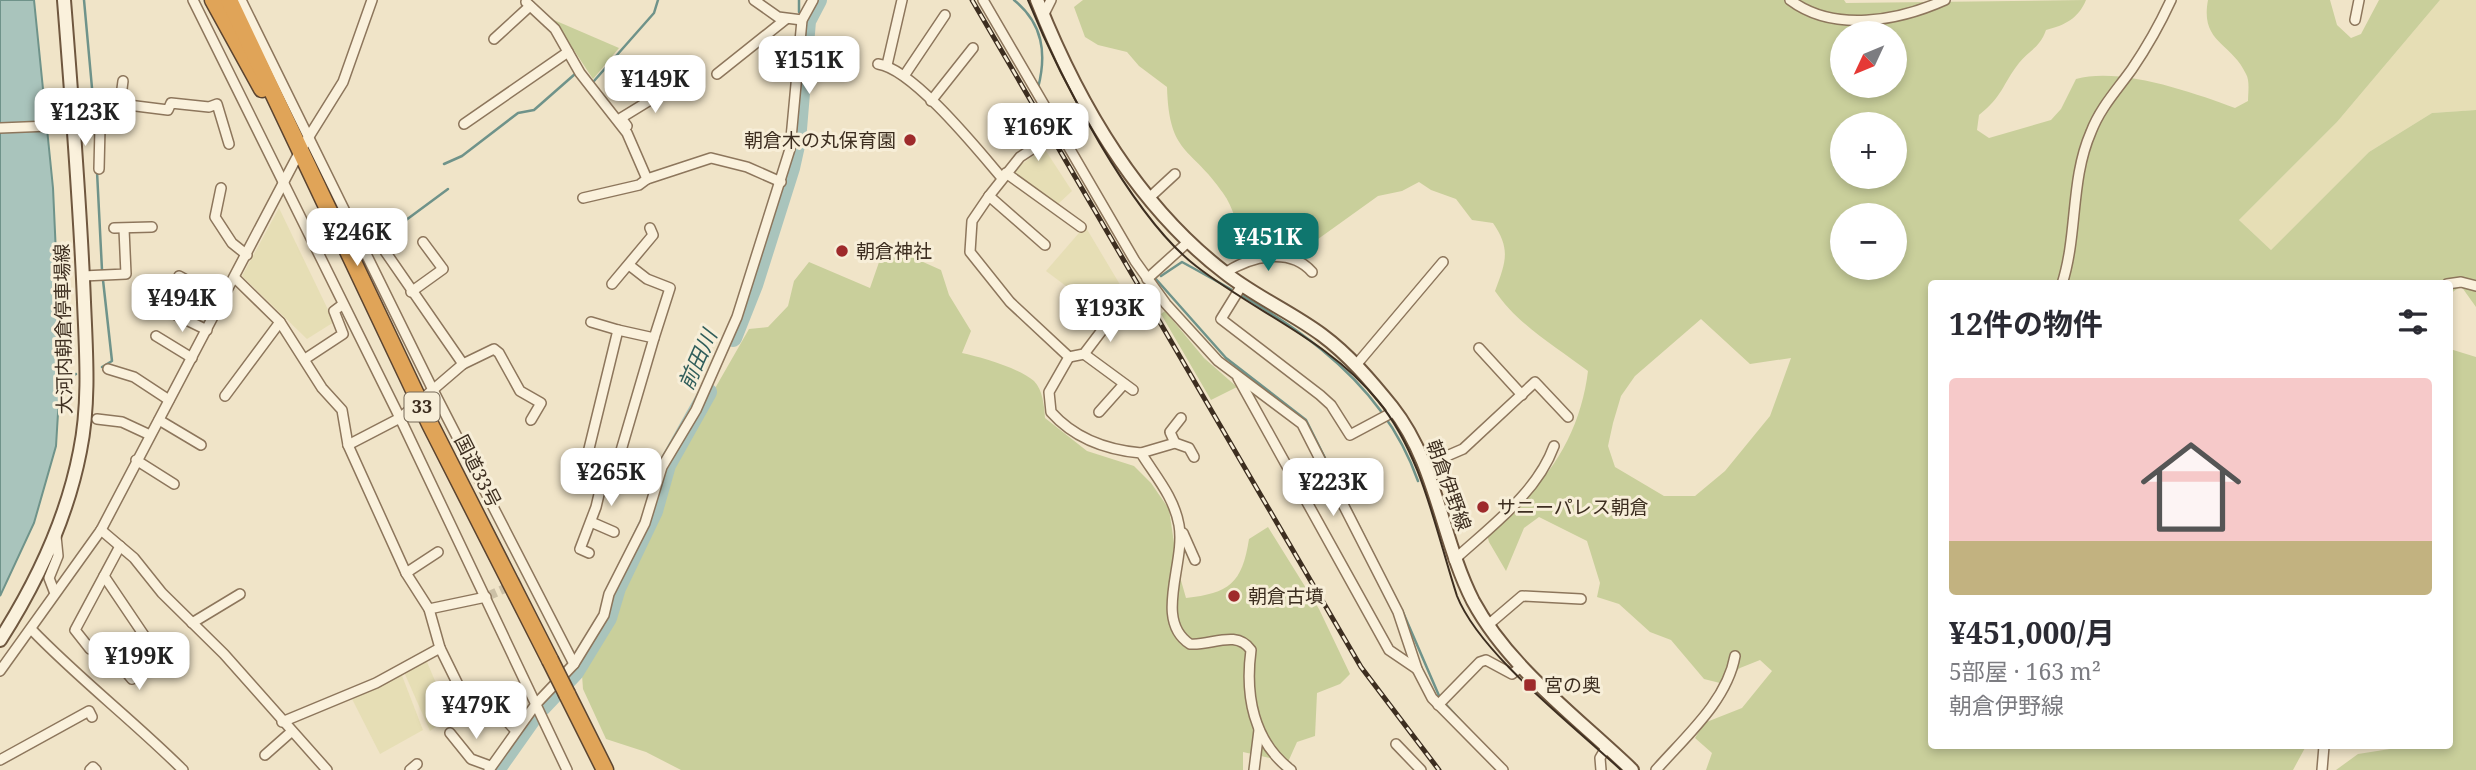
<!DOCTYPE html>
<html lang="ja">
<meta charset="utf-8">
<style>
:root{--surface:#fff;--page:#f7f7f7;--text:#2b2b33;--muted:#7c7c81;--line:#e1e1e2;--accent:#0f766e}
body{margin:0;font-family:"Noto Serif","Noto Sans JP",serif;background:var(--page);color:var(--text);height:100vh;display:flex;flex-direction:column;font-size:26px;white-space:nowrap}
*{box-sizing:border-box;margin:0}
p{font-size:23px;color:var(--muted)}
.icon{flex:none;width:38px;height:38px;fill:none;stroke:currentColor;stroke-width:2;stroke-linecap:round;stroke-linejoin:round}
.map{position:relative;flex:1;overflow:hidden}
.panel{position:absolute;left:1928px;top:280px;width:525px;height:469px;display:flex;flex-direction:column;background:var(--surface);border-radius:7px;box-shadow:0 4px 10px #0003}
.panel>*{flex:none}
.needle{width:46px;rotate:226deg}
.tools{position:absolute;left:1830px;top:21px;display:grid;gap:14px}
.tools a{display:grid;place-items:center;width:77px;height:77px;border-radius:50%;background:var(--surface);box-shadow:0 4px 10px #0003;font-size:35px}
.price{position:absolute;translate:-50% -60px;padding:0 16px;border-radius:14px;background:#fff;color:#222;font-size:23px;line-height:46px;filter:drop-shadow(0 2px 4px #0008)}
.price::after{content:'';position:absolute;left:50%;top:42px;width:21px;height:16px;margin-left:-10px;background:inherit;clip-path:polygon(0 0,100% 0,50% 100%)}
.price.active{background:var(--accent);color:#fff}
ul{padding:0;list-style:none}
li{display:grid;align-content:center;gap:14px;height:371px;padding:0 21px}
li+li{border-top:2px solid var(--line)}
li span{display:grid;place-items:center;height:217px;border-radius:7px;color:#555}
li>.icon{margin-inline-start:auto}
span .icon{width:126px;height:126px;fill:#fffc;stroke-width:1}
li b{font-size:30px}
h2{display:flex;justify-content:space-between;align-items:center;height:84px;padding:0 21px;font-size:30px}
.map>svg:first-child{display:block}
.farmland{fill:#e6deb5}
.green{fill:#c9cf9b;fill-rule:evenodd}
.water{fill:#a9c4bc;stroke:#6f938a;stroke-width:2}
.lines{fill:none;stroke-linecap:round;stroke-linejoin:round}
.stream{stroke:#6f938a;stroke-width:2.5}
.river{stroke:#a9c4bc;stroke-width:18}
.street-tunnel{stroke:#ccc0a6;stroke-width:9;stroke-dasharray:9 4.5;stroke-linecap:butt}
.street-casing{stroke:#8d765c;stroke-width:12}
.secondary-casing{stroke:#6f573f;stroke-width:16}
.highway-casing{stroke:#5b4430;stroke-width:19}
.street{stroke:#faf1dc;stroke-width:9}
.secondary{stroke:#faf1dc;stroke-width:12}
.highway{stroke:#e0a458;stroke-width:16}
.tram{stroke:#3d2e20;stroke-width:2}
.rail-casing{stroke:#3d2e20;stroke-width:5}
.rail{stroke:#f7eed8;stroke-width:2.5;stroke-dasharray:8;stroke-linecap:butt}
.highway-bridge-casing{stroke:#5b4430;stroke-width:19;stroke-linecap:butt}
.highway-bridge{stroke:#e0a458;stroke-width:16}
.poi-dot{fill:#9e2a2b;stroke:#f7eed8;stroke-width:2.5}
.labels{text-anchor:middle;stroke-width:6;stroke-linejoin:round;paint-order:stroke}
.shield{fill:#f7eed8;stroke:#756857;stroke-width:2}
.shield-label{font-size:18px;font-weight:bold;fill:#3d2e20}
.poi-label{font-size:19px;fill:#3d2e20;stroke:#f7eed8;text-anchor:start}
.street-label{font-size:19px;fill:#3d2e20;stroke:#f7eed8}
.water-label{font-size:21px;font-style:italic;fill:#2f5d5a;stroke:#f7eed8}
</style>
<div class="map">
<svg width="2476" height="770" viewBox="0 0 2476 770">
<rect width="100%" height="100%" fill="#f0e4c8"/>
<!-- farmland -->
<g class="farmland">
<path d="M2440 0H2476V110L2432 113 2369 152 2271 250 2239 220 2337 122Z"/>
<path d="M1044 148 1072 191 1057 205 1012 171Z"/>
<path d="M279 208 334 322 307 339 242 276Z"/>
<path d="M1085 226 1125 293 1106 316 1046 271Z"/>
<path d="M427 662 450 716 430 731 404 672Z"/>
<path d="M401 673 423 730 380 754 351 697Z"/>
</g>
<!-- green -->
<g class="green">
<path d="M1083 0H1844L1846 3 2086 0C2078 19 2065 25 2046 30 2040 48 2029 50 2019 63 2002 85 2003 96 1979 115L1977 130 1989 138 2051 120 2061 109 2076 79C2121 67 2191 92 2235 108L2248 101C2248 93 2250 81 2246 74 2231 42 2200 43 2208 0H2330L2337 25 2351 38 2361 34 2379 0H2440L2337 122 2239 220 2271 250 2369 152 2432 113 2476 110V307L2461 286 2450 294V284H1932V746H2306L2293 770H1706L1712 753 1695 738 1704 723 1742 708 1772 671 1760 660 1740 668 1720 683 1704 679 1671 640 1650 632 1619 604 1597 597 1600 583 1587 541 1539 517 1524 528 1506 571 1489 542 1485 527C1496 516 1509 512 1520 502 1559 468 1582 421 1588 371 1556 347 1517 324 1495 291 1506 262 1511 249 1493 223L1472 220 1456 199 1431 190 1419 182 1402 191 1378 196 1300 252 1261 251 1244 243C1237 227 1234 208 1223 193 1191 146 1169 156 1167 87L1139 66 1127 52 1098 45 1085 37 1074 7ZM1843 33H1895V86H1843ZM1843 124H1895V177H1843ZM1843 215H1895V268H1843ZM1701 319 1750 364 1791 358 1770 416 1725 471 1695 496H1664L1615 467 1608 446 1613 423 1621 396 1635 376Z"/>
<path d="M554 20 619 48 593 79Z"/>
<path d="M885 245 941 270 949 295 971 331 962 353C981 357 1019 368 1034 381 1043 390 1044 406 1045 418L1087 451 1134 466 1151 483 1169 509 1178 570 1186 598C1229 593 1242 584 1249 539L1268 527 1319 609 1350 674 1340 684 1317 693 1315 736 1297 742 1288 762 1243 752V770H681L646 752 606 739 583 689 582 675 610 618 617 592 630 575 658 515 663 490 690 432 749 329 768 327 788 306 794 281 809 262 870 288Z"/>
<path d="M1165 311 1204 358 1237 387 1211 400 1161 314Z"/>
<path d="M2450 349 2476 357V770H2336L2358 754 2409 746H2450Z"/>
</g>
<!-- water -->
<path class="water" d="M0 0H34L53 188 61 364 56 446 34 523 0 596Z"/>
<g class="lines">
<!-- stream -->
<g class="stream">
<path d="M84 0 95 121"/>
<path d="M1014 0C1043 24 1047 53 1038 88"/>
<path d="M799 12V0"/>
<path d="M594 81 654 13 658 0"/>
<path d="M95 132 102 270"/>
<path d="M444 164 462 156 518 113 534 110 575 74"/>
<path d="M379 240 448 189"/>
<path d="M1161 276 1182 262C1279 315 1379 370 1418 481"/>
<path d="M1155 278 1226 358 1306 420 1376 560"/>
<path d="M102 367 112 361 103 280"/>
<path d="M59 379 76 374"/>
<path d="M1402 610 1440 698 1472 733"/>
</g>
<!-- river -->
<g class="river">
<path d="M733 338 754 285 791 168 797 141 807 21 818 0"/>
<path d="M542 707 575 672 608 618 617 588 654 511 667 465 708 392"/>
<path d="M496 770 534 716"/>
</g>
<!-- street-tunnel -->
<path class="street-tunnel" d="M488 596 526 579"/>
<defs>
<g id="street">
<path d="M193 0 400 418 567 770"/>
<path d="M241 0 433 390 574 664"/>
<path d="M754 0 778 17 802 20"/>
<path d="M983 0 1135 261 1166 304 1218 361 1302 424 1398 612 1417 669 1432 698 1503 770"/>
<path d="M1790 0C1834 33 1898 21 1945 0"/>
<path d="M526 2 555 29 580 73 627 133 647 179"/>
<path d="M1043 16 1051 0"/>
<path d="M2355 20 2359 0"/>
<path d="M494 39 530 6"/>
<path d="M878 64C913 69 978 150 1002 178"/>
<path d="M887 65 902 0"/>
<path d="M717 74 786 19"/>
<path d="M904 76 945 15"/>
<path d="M931 101 973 48"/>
<path d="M1086 102 1070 124 1020 157 989 196 972 221 970 252 1010 302 1069 357 1049 392 1051 412C1074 438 1107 450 1141 453 1156 477 1174 497 1179 525 1186 563 1153 620 1190 644 1211 646 1236 629 1251 650 1245 695 1253 741 1291 770"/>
<path d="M120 104 123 81"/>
<path d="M464 124 568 52"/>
<path d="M627 126 621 118 652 99 633 65"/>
<path d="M0 128 74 125"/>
<path d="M74 129 111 125 117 120 120 104 168 110 171 103 209 107 217 104 229 144"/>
<path d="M99 169 100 127"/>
<path d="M1006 173 1081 227"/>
<path d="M221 188 215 217 232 243 247 255"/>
<path d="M989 196 1045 245"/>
<path d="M583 198 639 185 647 179 711 158 747 167 781 182"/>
<path d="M1149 198 1175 174"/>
<path d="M114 228 152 227"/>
<path d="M629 265 647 279 670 288 654 338"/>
<path d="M1225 273C1251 256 1290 247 1312 272"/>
<path d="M83 276 126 274 124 229"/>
<path d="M179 276 223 300"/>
<path d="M235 278 280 322 322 388 342 410 348 445 406 573 429 609 440 648 376 683 282 722"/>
<path d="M1147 279 1188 242"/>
<path d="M612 284 653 235 650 228"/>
<path d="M2062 284C2078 234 2070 180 2091 132 2100 108 2117 90 2132 69 2147 47 2160 24 2171 0"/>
<path d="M2447 284 2461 282 2476 286"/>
<path d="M1242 285 1221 319 1320 395 1331 405 1350 435 1395 411"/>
<path d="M411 292 443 269 423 242"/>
<path d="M164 309 207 330"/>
<path d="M591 322 618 330"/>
<path d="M156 336 192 358"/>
<path d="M1479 348 1522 395"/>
<path d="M1084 354 1133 390"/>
<path d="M1069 357 1084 354 1128 296"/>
<path d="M305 359 343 334 334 311 342 305"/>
<path d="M463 364 494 349 499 353 520 391 541 403 531 420"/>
<path d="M1356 365 1443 262"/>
<path d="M108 369 134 377 169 400"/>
<path d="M1238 378 1389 650 1417 669"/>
<path d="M225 396 280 322"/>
<path d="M1099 412 1124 384"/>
<path d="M97 419 122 422 150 435"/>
<path d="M159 420 201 445"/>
<path d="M1175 443 1170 432 1181 418"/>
<path d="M348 445 400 418 463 364 380 244"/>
<path d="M1141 453 1175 443 1189 448 1194 457"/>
<path d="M136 460 174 484"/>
<path d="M1426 465 1463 449 1535 382 1568 417"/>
<path d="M615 471 654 338 618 330 586 461 655 487"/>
<path d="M591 522 614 532"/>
<path d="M101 530 134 558 162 593 224 654 327 770"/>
<path d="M1183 533 1195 560"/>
<path d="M589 553 580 549 596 507 605 469"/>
<path d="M1454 560C1490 527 1537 493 1554 446"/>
<path d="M406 573 438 552"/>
<path d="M104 576 160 659 132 679 121 666"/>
<path d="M54 591 49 578 58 556 56 536"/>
<path d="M429 609 486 597"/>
<path d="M192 623 240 594"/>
<path d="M1488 625 1522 596 1581 599"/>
<path d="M31 629C79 679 134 721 183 770"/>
<path d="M440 648 467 703"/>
<path d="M90 649 75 630 120 546"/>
<path d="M0 671 101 530 300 151 343 82 372 0"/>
<path d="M480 692 516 731"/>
<path d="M1438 705 1480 662 1486 660 1512 674 1522 666"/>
<path d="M450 733 471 759 490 766"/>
<path d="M1396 744 1421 770"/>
<path d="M265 755 291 732"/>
<path d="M0 760 89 711 92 717"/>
<path d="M90 770 93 767 96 770"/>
<path d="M410 770 417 764"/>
<path d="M489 770 536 704 574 664 604 615 609 594 645 523 662 467 696 410 737 317 790 149 802 20 813 0"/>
<path d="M1254 770 1259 730"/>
<path d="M1601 770 1600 758 1607 746"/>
<path d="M1656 770C1685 737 1727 701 1735 656"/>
<path d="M2322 770 2324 746"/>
</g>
<g id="secondary">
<path d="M1037 0C1077 101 1137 205 1224 272 1254 296 1291 312 1322 335 1349 355 1371 381 1392 407 1437 464 1441 538 1473 601 1509 668 1578 718 1632 770"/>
<path d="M0 640C37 582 67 518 80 451 90 402 86 351 84 302 80 201 72 101 64 0"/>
</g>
<g id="highway">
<path d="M213 0 262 89"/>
<path d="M229 0 430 424 550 660"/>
<path d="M567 694 605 770"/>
</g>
</defs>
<!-- street casing -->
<use href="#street" class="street-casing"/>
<!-- secondary casing -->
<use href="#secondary" class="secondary-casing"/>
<!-- highway casing -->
<use href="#highway" class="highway-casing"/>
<!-- street -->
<use href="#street" class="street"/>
<!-- secondary -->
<use href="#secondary" class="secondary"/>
<!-- highway -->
<use href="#highway" class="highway"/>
<!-- tram -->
<path class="tram" d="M1028 0C1059 76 1132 217 1196 266 1256 313 1329 340 1378 401 1422 454 1436 532 1457 596 1480 654 1574 726 1621 770"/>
<defs>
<path id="rail" d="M972 0 1361 667 1439 770"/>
</defs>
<!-- rail casing -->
<use href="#rail" class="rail-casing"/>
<!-- rail -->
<use href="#rail" class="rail"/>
<defs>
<path id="highway-bridge" d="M550 660 567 694"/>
</defs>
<!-- highway-bridge casing -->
<use href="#highway-bridge" class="highway-bridge-casing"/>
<!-- highway-bridge -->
<use href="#highway-bridge" class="highway-bridge"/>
</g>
<!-- markers -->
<g class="poi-dot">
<circle cx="910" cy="140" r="7"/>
<circle cx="842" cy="251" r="7"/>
<circle cx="1483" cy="507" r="7"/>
<circle cx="1234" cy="596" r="7"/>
<rect x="1523" y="678" width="14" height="14" rx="3.5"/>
</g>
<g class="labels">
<!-- shield labels -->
<rect class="shield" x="404.5" y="392.5" width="35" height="29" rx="5"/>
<g class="shield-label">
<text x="422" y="413">33</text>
</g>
<!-- poi labels -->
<g class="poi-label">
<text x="896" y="147" text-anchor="end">朝倉木の丸保育園</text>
<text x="856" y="258">朝倉神社</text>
<text x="1497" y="514">サニーパレス朝倉</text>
<text x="1248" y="603">朝倉古墳</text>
<text x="1544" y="692">宮の奥</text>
</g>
<!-- street labels -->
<g class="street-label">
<text transform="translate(63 329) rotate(-91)" y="7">大河内朝倉停車場線</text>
<text transform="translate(478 471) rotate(63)" y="7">国道33号</text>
<text transform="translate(1449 485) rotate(70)" y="7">朝倉伊野線</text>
</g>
<!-- water labels -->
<g class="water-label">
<text transform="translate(698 360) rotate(-66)" y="7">前田川</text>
</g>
</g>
</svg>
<div class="tools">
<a><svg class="needle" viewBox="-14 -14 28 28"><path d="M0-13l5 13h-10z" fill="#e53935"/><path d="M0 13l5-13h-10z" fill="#7c7c81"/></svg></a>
<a>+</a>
<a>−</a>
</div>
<b class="price" style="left:809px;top:96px">¥151K</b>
<b class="price" style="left:655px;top:115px">¥149K</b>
<b class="price" style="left:85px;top:148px">¥123K</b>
<b class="price" style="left:1038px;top:163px">¥169K</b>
<b class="price" style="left:357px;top:268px">¥246K</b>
<b class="price active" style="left:1268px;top:273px">¥451K</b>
<b class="price" style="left:182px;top:334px">¥494K</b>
<b class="price" style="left:1110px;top:344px">¥193K</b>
<b class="price" style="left:611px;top:508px">¥265K</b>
<b class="price" style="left:1333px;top:518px">¥223K</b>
<b class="price" style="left:139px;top:692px">¥199K</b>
<b class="price" style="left:476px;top:741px">¥479K</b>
<section class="panel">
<h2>12件の物件<svg class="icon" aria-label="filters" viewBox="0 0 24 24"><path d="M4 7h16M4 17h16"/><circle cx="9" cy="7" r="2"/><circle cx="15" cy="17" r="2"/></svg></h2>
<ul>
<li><span style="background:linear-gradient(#f6c9c9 75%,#c2b280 0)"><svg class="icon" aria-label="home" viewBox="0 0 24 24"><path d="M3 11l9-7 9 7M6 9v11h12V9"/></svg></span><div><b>¥451,000/月</b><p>5部屋 · 163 m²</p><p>朝倉伊野線</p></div></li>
</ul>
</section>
</div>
